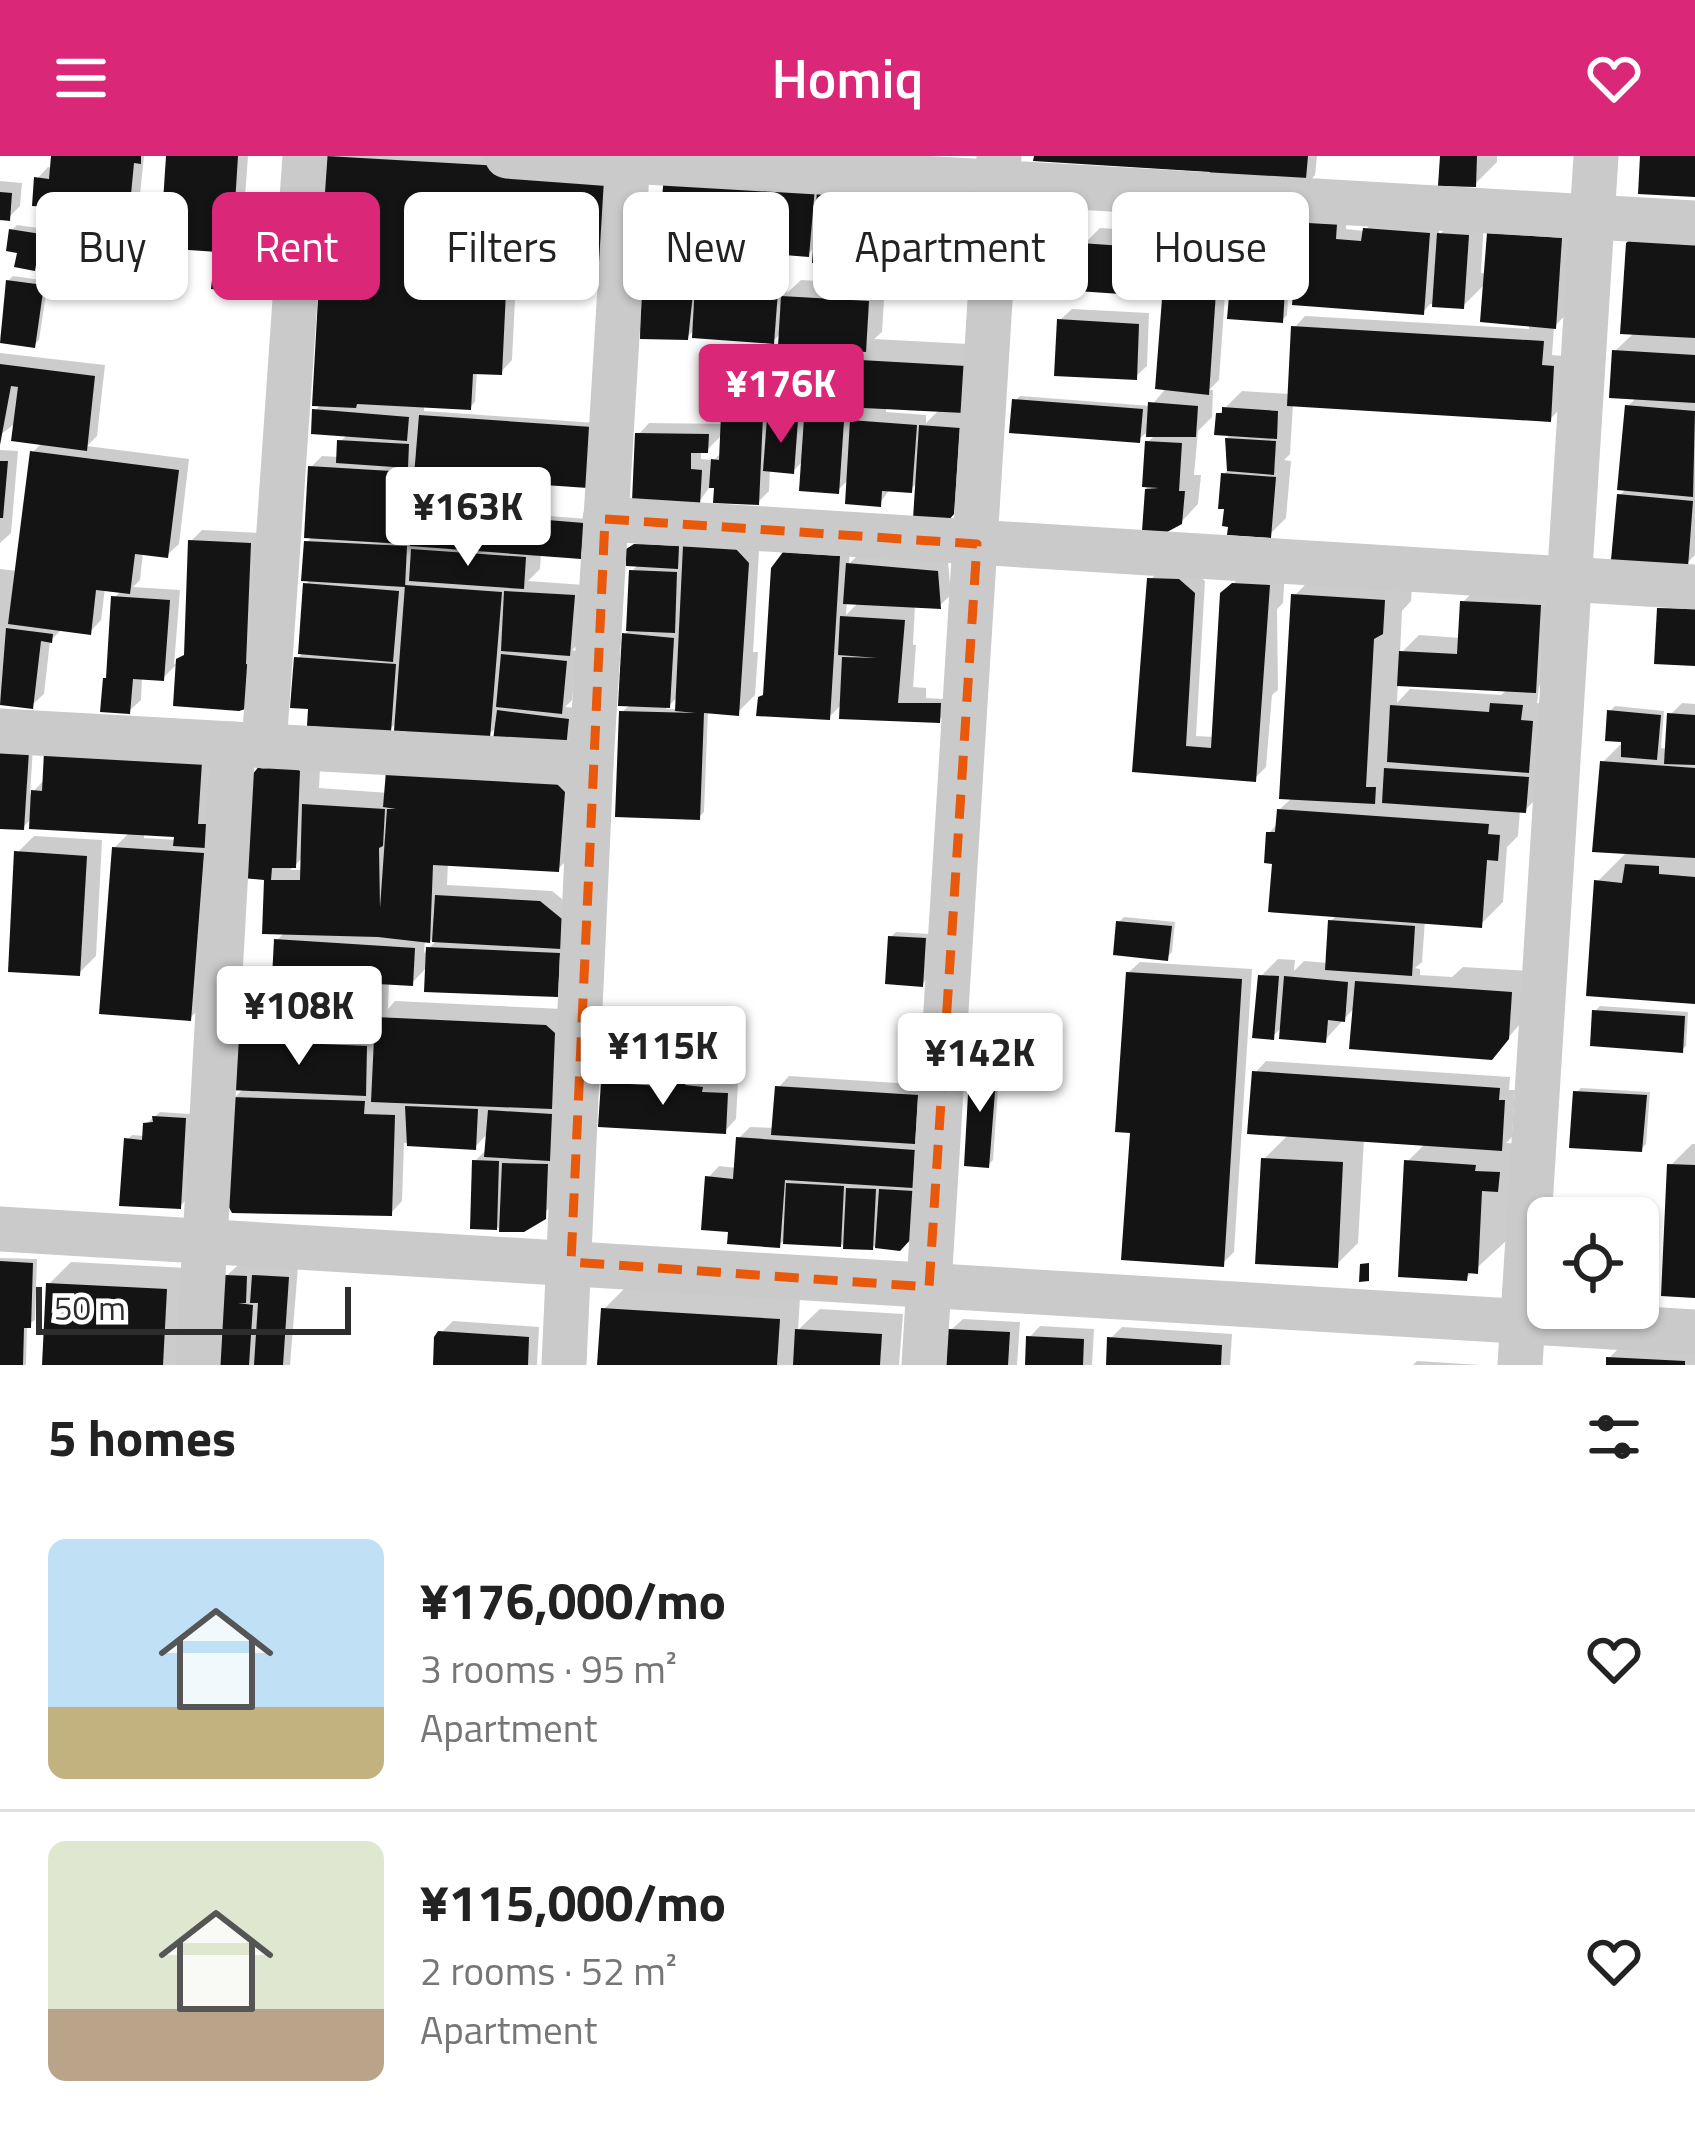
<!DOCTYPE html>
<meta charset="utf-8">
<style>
:root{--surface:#fff;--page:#f6f6f6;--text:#222;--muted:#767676;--line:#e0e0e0;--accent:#db2777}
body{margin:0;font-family:"Titillium Web",sans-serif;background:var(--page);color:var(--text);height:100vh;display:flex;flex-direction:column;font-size:45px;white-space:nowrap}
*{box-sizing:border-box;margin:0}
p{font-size:39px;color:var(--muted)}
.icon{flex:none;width:66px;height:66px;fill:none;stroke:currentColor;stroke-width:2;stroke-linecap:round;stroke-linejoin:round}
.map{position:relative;height:1209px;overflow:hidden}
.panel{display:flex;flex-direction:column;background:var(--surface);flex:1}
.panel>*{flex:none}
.top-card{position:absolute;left:36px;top:36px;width:1623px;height:108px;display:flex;gap:24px}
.buttons{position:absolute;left:1527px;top:1041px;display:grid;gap:24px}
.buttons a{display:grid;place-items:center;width:132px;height:132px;border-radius:18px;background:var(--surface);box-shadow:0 3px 9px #0004;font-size:60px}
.scale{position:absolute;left:36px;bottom:30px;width:315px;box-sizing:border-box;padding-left:12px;border:6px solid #2d2d2d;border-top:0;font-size:33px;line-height:42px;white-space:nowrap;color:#2d2d2d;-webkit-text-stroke:9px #fff;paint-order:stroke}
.price{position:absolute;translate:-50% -102px;padding:0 27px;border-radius:12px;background:#fff;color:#222;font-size:39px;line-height:78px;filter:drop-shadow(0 3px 6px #0008)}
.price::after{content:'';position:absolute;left:50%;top:72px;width:36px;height:27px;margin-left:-18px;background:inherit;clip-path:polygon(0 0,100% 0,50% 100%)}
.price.on{background:var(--accent);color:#fff}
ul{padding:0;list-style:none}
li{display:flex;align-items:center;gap:36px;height:300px;padding:0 48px}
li+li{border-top:3px solid var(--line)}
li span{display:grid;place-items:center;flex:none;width:336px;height:240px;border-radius:18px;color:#555}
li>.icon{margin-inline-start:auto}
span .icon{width:144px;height:144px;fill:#fffc;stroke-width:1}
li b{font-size:51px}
h2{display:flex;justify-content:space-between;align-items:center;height:144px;padding:0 48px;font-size:51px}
.pill{padding:0 42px;border-radius:18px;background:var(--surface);box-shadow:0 3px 9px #0004;font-size:42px;line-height:108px}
.pill.on{background:var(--accent);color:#fff}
header{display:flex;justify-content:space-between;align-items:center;height:156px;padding:0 48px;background:var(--accent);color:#fff;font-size:54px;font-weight:600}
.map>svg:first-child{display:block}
.shadow{fill:#0003;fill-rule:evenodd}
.building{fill:#141414}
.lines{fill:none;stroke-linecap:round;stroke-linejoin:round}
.minor{stroke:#cacaca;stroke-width:45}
.marked{fill:none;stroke:#e8590c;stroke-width:9;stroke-dasharray:24 15;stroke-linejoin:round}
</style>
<header><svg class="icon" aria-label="menu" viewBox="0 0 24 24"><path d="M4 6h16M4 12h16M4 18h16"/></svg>Homiq<svg class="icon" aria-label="heart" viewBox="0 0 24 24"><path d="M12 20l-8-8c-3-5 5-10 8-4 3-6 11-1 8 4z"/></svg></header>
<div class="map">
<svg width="1695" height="1209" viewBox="0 0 1695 1209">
<rect width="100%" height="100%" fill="#fff"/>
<!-- shadow -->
<g class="shadow">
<path d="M54 0H144L140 39 153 40 151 66 140 77 51 48 37 23 48 11 53 12Z"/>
<path d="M168 0H248L242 82 231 94Z"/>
<path d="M331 0H516L503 124H516L512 204 501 216 477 214 475 246 470 251 424 249V255L596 267 592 324 418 317 415 355 421 350 587 363 585 395 541 397 540 413 528 425 585 429 581 486 572 494 577 495 572 544 565 551 579 552 576 577 565 589 498 570 489 578 398 565 390 573 311 550 297 503 301 499 306 428 311 423 307 386 313 380 311 311 322 300 339 301 340 286 348 278 315 255 322 247Z"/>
<path d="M1037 0H1317L1315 19 1304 31 1214 7Z"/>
<path d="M1443 0H1497V6L1475 28Z"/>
<path d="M0 25 22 27 20 50 9 61H1L0 67Z"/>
<path d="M886 25 913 77 912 97 900 108 816 90 808 98 661 86 824 30Z"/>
<path d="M1695 55V399L1686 408 1620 339 1627 332 1628 250 1637 241 1615 195 1635 176Z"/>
<path d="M1346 58V73L1364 75 1377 62 1439 67V79L1457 61 1484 63 1481 117 1487 118 1490 79 1578 66 1572 152 1554 171 1552 199 1564 200 1561 252 1550 263 1293 248 1290 298 1284 304 1291 305 1286 362 1269 379 1224 318 1230 312 1227 301 1228 277 1219 258 1242 235 1290 238 1294 172 1305 160 1529 173V167L1486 127 1463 150 1430 148 1423 156 1302 67Z"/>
<path d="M1267 62 1293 63 1287 159 1282 164 1235 106 1240 101 1260 102 1262 67Z"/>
<path d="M17 69 45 73 39 107 34 112 12 74Z"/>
<path d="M1100 72 1169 76 1168 95 1174 88 1220 92 1219 100 1210 109 1227 110 1219 224 1209 234H1213L1212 261 1198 275 1194 319H1201L1198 348 1181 366 1145 372 1148 286 1156 278H1145L1139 283 1015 245 1020 240 1151 250 1167 231V119L1149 137 1083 89ZM1167 101 1183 103 1166 119Z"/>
<path d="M673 104 714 107 713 119 788 125 787 137 801 124 885 129 882 176 874 183 987 189 970 338 947 362 919 325 910 334 891 332 879 348 850 322 837 335 804 304 793 315 770 313 769 335 758 346 718 329H711L699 346 638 279 649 267 724 268V259L736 248 773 250V260L786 247 813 248V258L824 247 828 204 841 191 781 177 773 185 695 173 687 181 651 126ZM886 250 940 253 926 267V259L886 256ZM723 278 722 296 714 304 701 303V294H707Z"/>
<path d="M221 111 262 116 260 130 255 135 216 116Z"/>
<path d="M13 120 48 125 39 184 34 189 0 183 8 125Z"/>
<path d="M1072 153 1149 157 1147 210 1135 221 1060 164Z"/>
<path d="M0 197 105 209 97 280 87 290 189 303 179 388 167 399 143 396 140 424 133 431 180 434 174 509 187 496 191 385 202 374 261 377 265 536 179 506 163 522 142 520 141 544 129 555 109 519 114 442 122 434 105 432 101 464 90 476 63 472 50 485 44 538 32 549 0 546V413L18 415 33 296 43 286 17 266 0 279Z"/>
<path d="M0 294 18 295 11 377 0 387Z"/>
<path d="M647 377 759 395 753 496H758L755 539 738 556 708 554 704 656 699 661 622 556 631 548 625 478 629 474 632 415 639 408 629 394ZM678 540V553H666Z"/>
<path d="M850 390 849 408 860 397 948 405 951 439 939 450 915 449 913 489H916L913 531 926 532V542L944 543V559L939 564 843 547 829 561 766 538 774 413ZM847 445 859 446 846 459Z"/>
<path d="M1323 411 1413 416 1411 445 1402 455 1400 498 1419 479 1461 482 1463 446 1480 429 1557 433 1552 517 1539 530 1537 547 1548 549 1542 637 1525 654H1520L1518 680 1507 691 1503 746 1481 768 1425 764 1422 806 1415 812 1420 813V819L1452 821 1463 811 1532 815 1519 869 1503 888 1356 850 1325 884 1283 870 1273 880 1261 820 1278 803 1295 804 1294 815 1304 805 1328 807 1331 765 1338 758 1275 705 1269 677 1278 667 1279 654 1293 641 1294 440ZM1398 527 1508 533 1501 539 1410 533 1397 547Z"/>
<path d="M1162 412 1191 413 1205 425 1196 580 1214 581 1223 438 1241 420 1285 413 1283 447 1277 453 1278 534 1272 539 1266 611 1255 622 1136 613 1150 424Z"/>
<path d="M1682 547 1695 548V845L1597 726 1628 695 1603 606 1620 589 1636 590 1610 555 1615 550 1664 555 1661 592 1668 593 1670 559Z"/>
<path d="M222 585 202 850 190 862 114 692 131 675 32 662 23 671 0 670V589L33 591 30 639 45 623ZM144 676 177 678V684L144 682Z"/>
<path d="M321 593 319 632 389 637 573 611 575 696 558 713 448 706 447 729 552 735 572 751 574 821 557 838 428 810 412 827 389 825 388 853 395 845 563 853 562 1042 523 1073 473 1070 475 1005 488 992 489 976 475 991 404 987 402 1045 391 1057 234 942 244 932 237 886 246 877 240 827 257 810 275 811 277 784 285 776 268 721 250 625ZM304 700 303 714H290ZM425 784 436 785 424 797Z"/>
<path d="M34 680 102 684 96 800 79 817 17 697Z"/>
<path d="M1124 761 1175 766 1172 796 1167 801 1119 766Z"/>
<path d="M896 776 930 778 927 823 922 828 891 781Z"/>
<path d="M1140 806 1252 813 1234 1096 1222 1108 1133 974 1128 817Z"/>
<path d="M1600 850 1688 856 1686 890 1682 894 1595 855Z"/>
<path d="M978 900 995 901 993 919H999L993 1004 988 1009 973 904Z"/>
<path d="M1266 905 1510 921 1509 934H1515L1512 981 1506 987 1528 988 1506 1085 1466 1122 1407 1006 1426 987 1364 983 1358 1087 1336 1109 1264 1003 1289 978 1255 917Z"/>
<path d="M673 913 695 915V919L712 920V926L738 927 736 963 725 975 604 927 615 916 667 919Z"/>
<path d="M789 920 928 929 925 983 899 1092 783 1085 779 1089 731 1074 708 1022 719 1010 737 1012 739 982 750 971 775 972 778 932Z"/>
<path d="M1581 932 1650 936 1646 988 1641 993 1576 937Z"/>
<path d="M160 956 190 958 185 1045 180 1050 127 984 132 979 145 980 146 968Z"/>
<path d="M1692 988H1695V1139L1670 1010Z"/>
<path d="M1576 1047 1645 1053 1643 1081 1638 1085V1062H1565Z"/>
<path d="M0 1102 37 1103 35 1164 27 1169 26 1209H0Z"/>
<path d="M245 1103 298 1111 290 1209H212L216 1129Z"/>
<path d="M71 1106 187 1112 178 1209H45L49 1128Z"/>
<path d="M626 1131 800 1142 798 1174 820 1153 903 1158 899 1209H600L604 1153Z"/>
<path d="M963 1163 1020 1166 1017 1209H949L951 1174Z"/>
<path d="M453 1165 539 1171 537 1209H436L441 1177Z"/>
<path d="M1040 1170 1094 1173 1092 1209H1028L1029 1182Z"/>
<path d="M1122 1171 1232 1178 1230 1209H1109L1110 1183Z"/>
<path d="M1620 1191 1695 1195V1209H1609V1202Z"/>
<path d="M1417 1205 1481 1209H1413Z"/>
</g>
<!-- building -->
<g class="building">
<path d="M51 0H141V8L134 7 130 49 143 51 141 80 46 73 48 51 32 50 34 21 49 23Z"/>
<path d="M166 0H238L232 97 160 92Z"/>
<path d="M326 0 607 16 601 125 494 118 493 134 506 135 502 219 473 218 471 254 357 248 356 252 312 250Z"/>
<path d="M1034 0H1308L1305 34 1209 26 1210 16 1033 5Z"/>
<path d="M1440 0H1477L1476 31 1438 30Z"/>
<path d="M1640 0H1695V41L1638 38Z"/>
<path d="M664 19 815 31 809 101 658 89Z"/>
<path d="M817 32 876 35 874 78 815 74Z"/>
<path d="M0 36 12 37 10 65 0 64Z"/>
<path d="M879 37 974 38 972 85 876 77Z"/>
<path d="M1259 65 1289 67 1283 167 1227 163 1232 105 1257 106Z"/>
<path d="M1299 66 1337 68 1336 83 1361 85 1363 72 1430 77 1424 159 1292 149Z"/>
<path d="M9 73 41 78 35 115 14 111 17 97 6 95Z"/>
<path d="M1437 77 1469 79 1464 153 1432 151Z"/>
<path d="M1487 77 1562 82 1556 173 1480 166Z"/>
<path d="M814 78 903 83 902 111 812 107Z"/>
<path d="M1634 81 1695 85V182L1620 178 1626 87Z"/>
<path d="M1080 87 1153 92 1150 140 1077 135Z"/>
<path d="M1167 92 1216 96 1215 108 1165 104Z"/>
<path d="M213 115 258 120 256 138 211 133Z"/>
<path d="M1164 117 1217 121 1209 239 1155 233Z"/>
<path d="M6 124 44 129 35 192 0 187Z"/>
<path d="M649 124 694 128 688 184 640 183 641 133Z"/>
<path d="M695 128 778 135 774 188 692 182Z"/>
<path d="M781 140 869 145 866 196 778 190Z"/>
<path d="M1057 163 1139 168 1137 224 1054 220Z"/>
<path d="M1291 170 1544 185 1542 209 1554 210 1551 266 1287 250Z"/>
<path d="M1612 194 1695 199V247L1609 242Z"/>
<path d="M825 202 966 210 964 257 823 250Z"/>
<path d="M0 208 95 220 87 295 11 285 18 231 11 230 0 289Z"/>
<path d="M1012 243 1143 253 1140 287 1009 277Z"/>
<path d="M1148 246 1198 250 1196 281H1146Z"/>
<path d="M1625 249 1695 255 1693 341 1617 334Z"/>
<path d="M1222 251 1278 255 1277 283 1214 279 1216 257H1222Z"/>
<path d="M312 253 409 261 407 285 311 278Z"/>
<path d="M721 258 763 260 759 349 713 347 714 332H709L711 303 719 304Z"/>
<path d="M419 259 592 271 588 332 414 320Z"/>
<path d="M767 262 798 264 794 318 763 315Z"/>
<path d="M804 262 844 265 839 338 799 335Z"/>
<path d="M850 264 917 269 912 337 882 335 881 351 845 348Z"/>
<path d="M919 269 960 272 954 358 948 365 913 363Z"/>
<path d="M635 277 709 278 708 297H691V313L702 314 700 349 632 345Z"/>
<path d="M1225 282 1276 285 1274 319 1227 315Z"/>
<path d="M337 284 409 288 408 312 336 307Z"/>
<path d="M1145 285 1182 287 1179 335H1185L1182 368 1167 376 1142 375 1145 333 1159 332 1142 331Z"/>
<path d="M30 295 179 314 168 402 135 398 130 438 96 434 91 479 8 468Z"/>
<path d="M0 305H8L3 362H0Z"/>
<path d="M308 310 408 316 404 388 304 382Z"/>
<path d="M1221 317 1276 321 1271 382 1227 379 1228 371 1222 370 1224 353H1218Z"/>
<path d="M1617 338 1693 345 1688 411 1611 404Z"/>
<path d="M413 353 584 367 581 403 410 390Z"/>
<path d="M188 384 251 387 246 508 257 510 255 550 239 555 173 550 176 503 184 499Z"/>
<path d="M304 385 407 390 405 431 301 425Z"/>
<path d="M634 388 679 390 678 413 626 410V393Z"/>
<path d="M683 390 735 392 749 407 739 560 704 557 700 664 615 661 619 555 696 557 675 555Z"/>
<path d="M411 393 526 401 524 433 409 425Z"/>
<path d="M783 396 840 400 830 564 756 560 758 541 763 539 771 412Z"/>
<path d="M846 407 938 415 941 453 843 448Z"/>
<path d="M629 414 677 416 675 477 626 475Z"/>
<path d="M1147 422 1179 423 1195 437 1186 590 1211 592 1220 437 1232 427 1270 429 1256 626 1132 616Z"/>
<path d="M303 427 399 435 393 506 298 498Z"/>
<path d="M405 429 502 436 490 582 394 575Z"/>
<path d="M504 435 575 439 570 500 501 495Z"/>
<path d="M1291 438 1385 444 1383 478 1374 483 1366 631H1376L1375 648 1279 643Z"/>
<path d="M111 440 170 444 164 525 133 523 130 558 100 556 103 522H106Z"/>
<path d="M1460 445 1541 449 1536 537 1397 530 1399 495 1457 498Z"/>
<path d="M1657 452 1695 453V510L1654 508Z"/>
<path d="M840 460 905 464 898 547H941L940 567 839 563 842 501 878 502 838 499Z"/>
<path d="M6 472 53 478 52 487 41 485 33 553 0 549Z"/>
<path d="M622 477 674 482 670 552 618 550Z"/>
<path d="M501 498 567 505 562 558 496 551Z"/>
<path d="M294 501 396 508 391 576 307 570 308 553 290 552Z"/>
<path d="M1490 547 1523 549 1521 564 1533 565 1529 617 1387 606 1390 549 1489 556Z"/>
<path d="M497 554 569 563 566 592 493 584Z"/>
<path d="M1607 554 1661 559 1657 604 1621 601V586L1605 585Z"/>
<path d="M1667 557 1695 559V609L1664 608Z"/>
<path d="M0 593 29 595 24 674 0 673Z"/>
<path d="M44 596 202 606 198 668H207L205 692 173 690 174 681 29 673 31 634 42 635Z"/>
<path d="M1600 605 1695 612V702L1592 696Z"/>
<path d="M260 609H291L300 615 296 712H272L271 724H300L302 648 385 653 383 690 379 692 380 752 387 653H396L383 651 386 615 556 627 565 636 559 716 433 709 430 787 378 781 262 778 264 724 242 722 248 624Z"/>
<path d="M1384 612 1529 621 1526 657 1382 647Z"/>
<path d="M1277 653 1489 668 1488 678 1500 679 1498 705 1487 704 1482 772 1268 756 1272 708 1264 707 1266 676H1275Z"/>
<path d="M112 691 204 697 191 865 99 858Z"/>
<path d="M14 695 87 700 80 820 8 816Z"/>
<path d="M1625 708 1659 710V718L1695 721V848L1586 840 1594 724 1622 727Z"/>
<path d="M435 739 540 745 562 763 561 793 432 786Z"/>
<path d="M1328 764 1415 770 1412 820 1325 814Z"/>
<path d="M1116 765 1172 770 1168 805 1113 799Z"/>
<path d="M888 780 926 782 923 831 885 828Z"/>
<path d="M274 783 415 792 413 830 272 822Z"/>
<path d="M426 791 560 797 558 841 424 836Z"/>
<path d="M1126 816 1242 823 1224 1111 1121 1104 1130 977 1115 976Z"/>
<path d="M1258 819 1279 820 1274 884 1252 882Z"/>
<path d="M1284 820 1348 826 1345 866 1328 864 1326 887 1279 883Z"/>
<path d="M1355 825 1512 836 1509 883 1492 904 1349 893Z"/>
<path d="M237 826 374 832 372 884 242 879 244 865 234 866Z"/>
<path d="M1592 854 1685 860 1683 897 1590 890Z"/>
<path d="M375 861 546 869 555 877 552 953 371 946Z"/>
<path d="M234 884 367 890 366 940 230 934Z"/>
<path d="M970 903 991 905 989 923H996L989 1012 964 1010Z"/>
<path d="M1252 915 1500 932 1499 944H1505L1502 995 1247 978Z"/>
<path d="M659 923 686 925 685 929 703 931 702 936 728 937 726 978 598 971 601 926 659 930Z"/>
<path d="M775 930 918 939 915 988 771 979Z"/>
<path d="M1573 935 1647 939 1642 996 1569 992Z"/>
<path d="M231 941 365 945 364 958 395 959 392 1060 232 1057 226 1046Z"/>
<path d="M405 950 478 953 476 994 407 990Z"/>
<path d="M488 954 552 958 550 1005 484 1001Z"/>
<path d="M152 960 186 962 181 1053 119 1050 124 982 142 984 143 967 153 966Z"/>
<path d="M736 981 915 994 913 1032 785 1024 780 1092 727 1088 728 1076 701 1074 705 1020 733 1023Z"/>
<path d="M1261 1002 1343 1006 1338 1112 1255 1108Z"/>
<path d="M472 1004 499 1005 497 1074 470 1073Z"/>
<path d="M1404 1004 1476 1009 1475 1015 1500 1016 1498 1036 1482 1035 1478 1118 1468 1117 1467 1125 1398 1121Z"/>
<path d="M502 1007 548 1008 546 1063 524 1076H499Z"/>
<path d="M1667 1008 1695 1009V1142L1661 1140Z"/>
<path d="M786 1027 844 1030 841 1091 783 1088Z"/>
<path d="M846 1032 876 1033 873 1094 843 1093Z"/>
<path d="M879 1033 914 1035 912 1082 900 1095 875 1092Z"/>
<path d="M0 1105 33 1107 31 1172H24L23 1209H0Z"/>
<path d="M1369 1107V1125L1359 1126 1360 1108Z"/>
<path d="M225 1119 247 1120 246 1147H238L253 1149 249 1209H209Z"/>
<path d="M252 1119 289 1121 283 1209H254L258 1147H250Z"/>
<path d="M46 1127 167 1133 163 1209H42Z"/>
<path d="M601 1152 780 1163 777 1209H597Z"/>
<path d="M795 1173 882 1178 880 1209H793Z"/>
<path d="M948 1173 1010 1176 1008 1209H946Z"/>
<path d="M438 1175 529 1181 528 1209H433L434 1181Z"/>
<path d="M1026 1180 1084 1183 1083 1209H1025Z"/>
<path d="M1107 1181 1222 1189 1221 1209H1106Z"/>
<path d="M1606 1201 1685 1205V1209H1606Z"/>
</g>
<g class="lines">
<!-- minor -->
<g class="minor">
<path d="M507 0 628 9"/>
<path d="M628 5 1695 67"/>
<path d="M605 363 1695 431"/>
<path d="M0 575 591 608"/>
<path d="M264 590 305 0"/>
<path d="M0 1073 1695 1176"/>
<path d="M198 1209 233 588"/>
<path d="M564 1209 591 608 628 0"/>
<path d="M924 1209 999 0"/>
<path d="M1520 1209 1596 0"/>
</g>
</g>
<!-- marked area -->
<path class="marked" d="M605 363 977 388 929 1131 571 1106Z"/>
</svg>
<div class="buttons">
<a><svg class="icon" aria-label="locate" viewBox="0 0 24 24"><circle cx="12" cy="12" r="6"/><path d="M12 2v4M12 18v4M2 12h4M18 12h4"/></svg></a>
</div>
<div class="scale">50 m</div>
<b class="price on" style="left:781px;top:290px">¥176K</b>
<b class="price" style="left:468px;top:413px">¥163K</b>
<b class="price" style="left:299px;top:912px">¥108K</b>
<b class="price" style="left:663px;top:952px">¥115K</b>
<b class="price" style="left:980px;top:959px">¥142K</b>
<div class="top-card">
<a class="pill">Buy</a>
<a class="pill on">Rent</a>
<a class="pill">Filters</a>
<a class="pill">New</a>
<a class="pill">Apartment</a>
<a class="pill">House</a>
</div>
</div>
<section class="panel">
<h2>5 homes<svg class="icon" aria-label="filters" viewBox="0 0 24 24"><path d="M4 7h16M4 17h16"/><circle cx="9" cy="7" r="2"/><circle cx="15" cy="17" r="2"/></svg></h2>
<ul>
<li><span style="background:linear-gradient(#bfe0f5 70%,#c2b280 0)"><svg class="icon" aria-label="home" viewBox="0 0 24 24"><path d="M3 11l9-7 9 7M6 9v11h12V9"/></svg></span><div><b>¥176,000/mo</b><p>3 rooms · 95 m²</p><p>Apartment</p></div><svg class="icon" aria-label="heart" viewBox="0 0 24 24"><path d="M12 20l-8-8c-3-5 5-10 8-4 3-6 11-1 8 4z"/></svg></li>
<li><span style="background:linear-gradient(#dfe7d0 70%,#b9a48a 0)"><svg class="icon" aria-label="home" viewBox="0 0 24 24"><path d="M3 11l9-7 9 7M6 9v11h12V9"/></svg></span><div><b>¥115,000/mo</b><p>2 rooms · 52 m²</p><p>Apartment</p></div><svg class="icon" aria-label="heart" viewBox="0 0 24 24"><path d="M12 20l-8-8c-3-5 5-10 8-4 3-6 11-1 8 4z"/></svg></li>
</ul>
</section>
